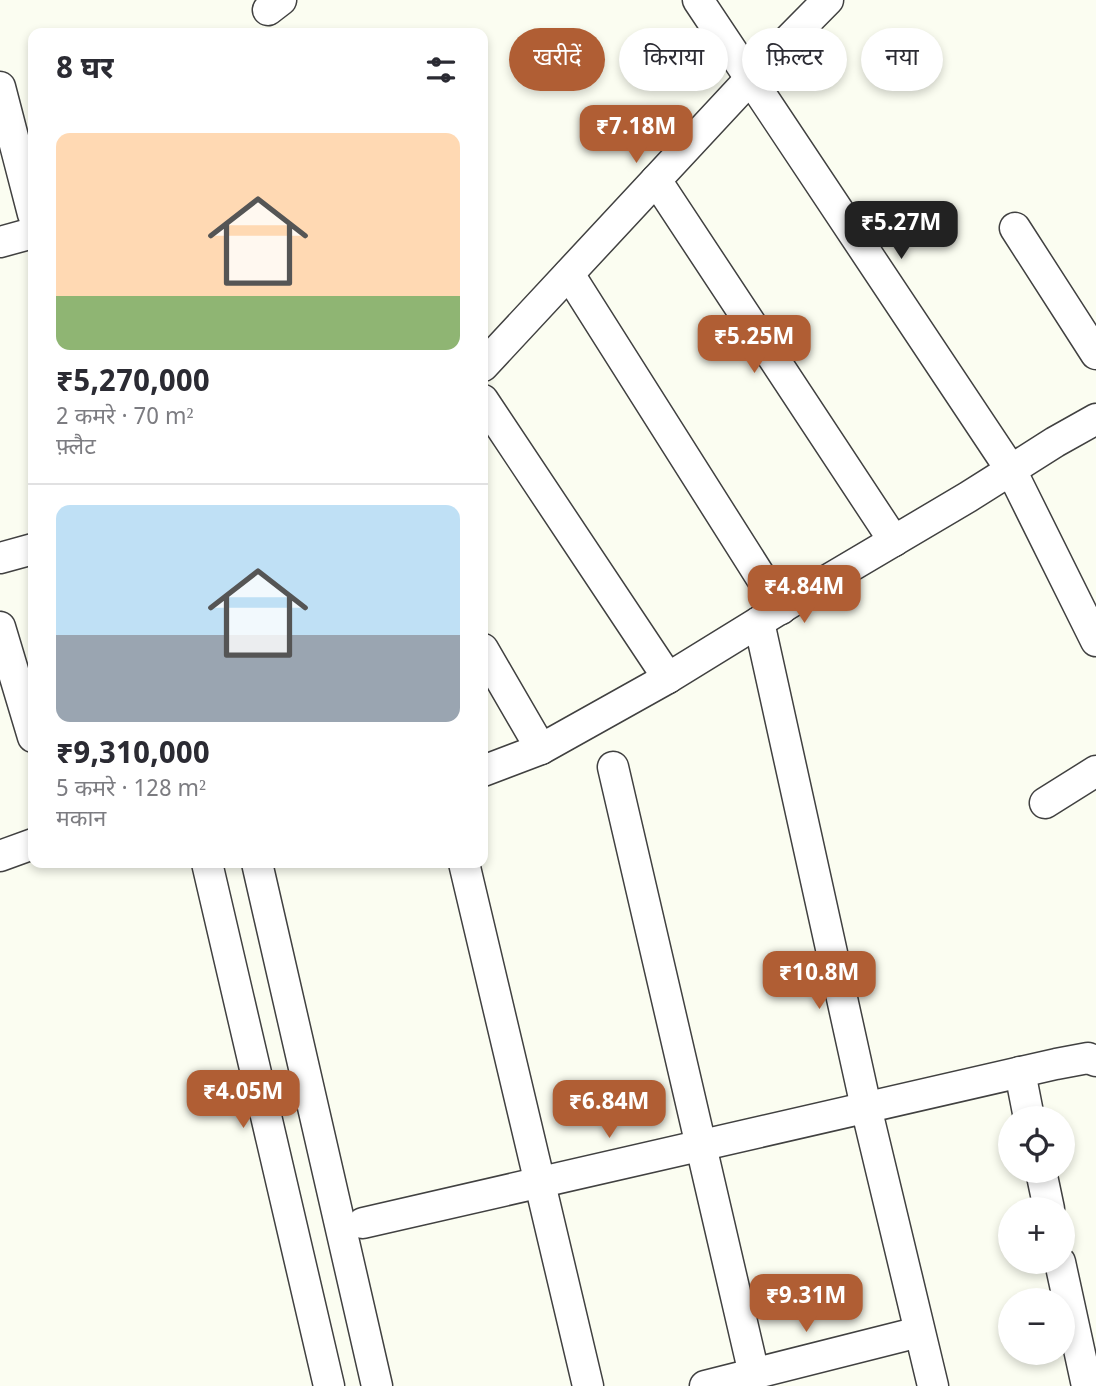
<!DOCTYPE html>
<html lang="hi">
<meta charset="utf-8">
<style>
:root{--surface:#fff;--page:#f7f7f7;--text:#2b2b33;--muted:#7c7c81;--line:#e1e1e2;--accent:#b05e34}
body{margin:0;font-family:Georgia,"Noto Sans Devanagari",serif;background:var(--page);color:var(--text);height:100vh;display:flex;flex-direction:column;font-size:26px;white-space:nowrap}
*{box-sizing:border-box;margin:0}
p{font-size:23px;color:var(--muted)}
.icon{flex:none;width:38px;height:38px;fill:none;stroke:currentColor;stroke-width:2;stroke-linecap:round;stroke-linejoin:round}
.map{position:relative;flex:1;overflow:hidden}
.drawer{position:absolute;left:28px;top:28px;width:460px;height:840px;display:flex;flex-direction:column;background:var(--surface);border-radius:14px;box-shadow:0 4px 10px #0003}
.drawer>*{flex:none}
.hud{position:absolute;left:509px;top:28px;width:481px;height:63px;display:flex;gap:14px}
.tools{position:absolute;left:998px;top:1106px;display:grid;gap:14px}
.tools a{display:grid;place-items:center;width:77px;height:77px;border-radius:50%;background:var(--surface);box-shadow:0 4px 10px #0003;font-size:35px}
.price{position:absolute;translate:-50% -60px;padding:0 16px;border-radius:14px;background:var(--accent);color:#fff;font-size:23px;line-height:46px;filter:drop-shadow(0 2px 4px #0008)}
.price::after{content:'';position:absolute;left:50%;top:42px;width:21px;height:16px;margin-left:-10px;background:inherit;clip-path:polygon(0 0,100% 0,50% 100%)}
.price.current{background:#222;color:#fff}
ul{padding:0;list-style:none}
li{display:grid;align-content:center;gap:14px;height:371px;padding:0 28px}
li+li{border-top:2px solid var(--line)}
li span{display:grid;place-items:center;height:217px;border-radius:14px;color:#555}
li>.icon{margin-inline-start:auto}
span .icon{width:126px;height:126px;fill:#fffc;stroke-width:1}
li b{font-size:30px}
h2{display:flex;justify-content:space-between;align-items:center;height:84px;padding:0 28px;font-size:30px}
.pill{padding:0 24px;border-radius:32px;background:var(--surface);box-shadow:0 4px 10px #0003;font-size:24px;line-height:63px}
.pill.current{background:var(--accent);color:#fff}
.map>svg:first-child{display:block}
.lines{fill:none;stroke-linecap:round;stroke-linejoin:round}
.minor-casing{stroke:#414141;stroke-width:33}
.minor{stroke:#fff;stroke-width:30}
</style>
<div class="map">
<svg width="1096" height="1386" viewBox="0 0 1096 1386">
<rect width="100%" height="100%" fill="#fbfdf1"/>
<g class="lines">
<defs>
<g id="minor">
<path d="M698 0 1011 470 1096 641"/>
<path d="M268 10 281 0"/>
<path d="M0 87 33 214"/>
<path d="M656 180 894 541"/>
<path d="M1015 228 1096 354"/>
<path d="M0 242 33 233"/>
<path d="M569 274 781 609"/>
<path d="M483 366 750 79 828 0"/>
<path d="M483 400 668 678"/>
<path d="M0 558 33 549"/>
<path d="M759 622 866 1107 933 1386"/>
<path d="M0 627 33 737"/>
<path d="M483 649 541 749"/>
<path d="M613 767 754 1374"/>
<path d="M483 771 541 749 668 678 809 591 968 497 1055 442 1096 419"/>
<path d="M1045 803 1096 771"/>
<path d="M0 856 33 844"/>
<path d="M207 863 329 1386"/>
<path d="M257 863 377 1386"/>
<path d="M464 863 588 1386"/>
<path d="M1020 1072 1029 1118"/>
<path d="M1041 1171 1049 1209"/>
<path d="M363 1223 1056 1064 1088 1058 1096 1061"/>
<path d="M1060 1262 1087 1386"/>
<path d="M705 1386 919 1332"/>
</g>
</defs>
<!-- minor casing -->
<use href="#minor" class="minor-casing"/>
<!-- minor -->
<use href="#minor" class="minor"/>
</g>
</svg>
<div class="tools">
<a><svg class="icon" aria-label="locate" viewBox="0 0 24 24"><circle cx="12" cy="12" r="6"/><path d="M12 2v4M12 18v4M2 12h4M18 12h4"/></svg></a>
<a>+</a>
<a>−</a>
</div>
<b class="price" style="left:636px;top:165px">₹7.18M</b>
<b class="price current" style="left:901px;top:261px">₹5.27M</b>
<b class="price" style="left:754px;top:375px">₹5.25M</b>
<b class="price" style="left:804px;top:625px">₹4.84M</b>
<b class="price" style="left:819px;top:1011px">₹10.8M</b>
<b class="price" style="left:243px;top:1130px">₹4.05M</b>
<b class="price" style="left:609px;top:1140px">₹6.84M</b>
<b class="price" style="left:806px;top:1334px">₹9.31M</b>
<div class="hud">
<a class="pill current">खरीदें</a>
<a class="pill">किराया</a>
<a class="pill">फ़िल्टर</a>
<a class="pill">नया</a>
</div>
<section class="drawer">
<h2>8 घर<svg class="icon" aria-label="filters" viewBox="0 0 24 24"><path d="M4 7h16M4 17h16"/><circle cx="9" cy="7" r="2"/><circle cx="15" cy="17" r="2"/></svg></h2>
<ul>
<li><span style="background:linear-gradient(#ffd9b3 75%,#8fb573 0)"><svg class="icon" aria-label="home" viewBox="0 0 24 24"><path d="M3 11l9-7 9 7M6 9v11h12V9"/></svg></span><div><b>₹5,270,000</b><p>2 कमरे · 70 m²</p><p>फ़्लैट</p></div></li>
<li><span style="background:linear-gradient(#bfe0f5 60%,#9aa5b1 0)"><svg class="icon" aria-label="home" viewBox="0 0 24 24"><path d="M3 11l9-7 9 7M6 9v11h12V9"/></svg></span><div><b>₹9,310,000</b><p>5 कमरे · 128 m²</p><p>मकान</p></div></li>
</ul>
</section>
</div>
